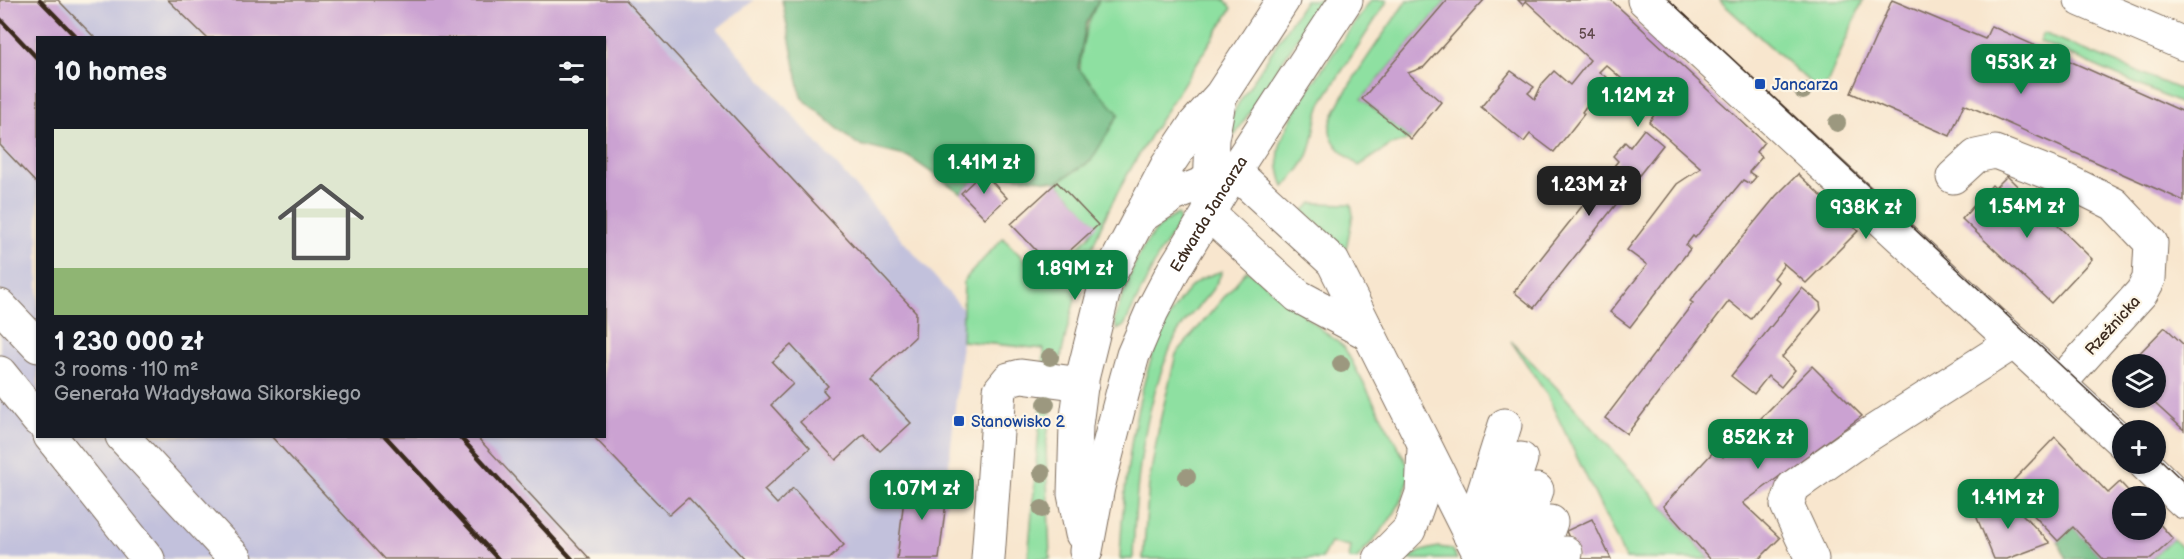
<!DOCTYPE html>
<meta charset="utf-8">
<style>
:root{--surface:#171b24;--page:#242831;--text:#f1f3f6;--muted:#9ea1a6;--line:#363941;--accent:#0b8043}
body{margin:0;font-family:"Balsamiq Sans",sans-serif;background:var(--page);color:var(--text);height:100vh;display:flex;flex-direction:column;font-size:22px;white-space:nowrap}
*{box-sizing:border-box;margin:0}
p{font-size:20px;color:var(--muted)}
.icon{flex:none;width:33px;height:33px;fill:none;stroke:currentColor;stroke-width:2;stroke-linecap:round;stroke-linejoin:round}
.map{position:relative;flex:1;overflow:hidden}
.drawer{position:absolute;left:36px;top:36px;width:570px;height:402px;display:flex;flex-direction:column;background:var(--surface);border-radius:0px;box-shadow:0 2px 4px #0004}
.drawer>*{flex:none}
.fabs{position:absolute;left:2112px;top:354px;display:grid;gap:12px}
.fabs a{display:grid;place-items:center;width:54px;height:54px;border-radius:50%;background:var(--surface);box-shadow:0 2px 4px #0004;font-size:30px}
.price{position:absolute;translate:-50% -51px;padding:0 14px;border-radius:12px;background:var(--accent);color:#fff;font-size:20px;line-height:39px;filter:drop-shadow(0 2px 3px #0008)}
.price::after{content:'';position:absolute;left:50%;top:36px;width:18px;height:14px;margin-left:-9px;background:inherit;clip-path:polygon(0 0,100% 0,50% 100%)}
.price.on{background:#222;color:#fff}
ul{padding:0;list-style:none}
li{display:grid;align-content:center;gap:12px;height:318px;padding:0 18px}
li+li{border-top:2px solid var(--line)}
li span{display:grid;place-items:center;height:186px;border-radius:0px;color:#555}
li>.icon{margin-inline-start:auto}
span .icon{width:108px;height:108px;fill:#fffc;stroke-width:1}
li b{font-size:26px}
h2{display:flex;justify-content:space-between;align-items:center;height:72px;padding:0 18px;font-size:26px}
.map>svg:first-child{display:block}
.industrial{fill:#c2c1dc;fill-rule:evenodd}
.green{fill:#8ee0a1;stroke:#648560;stroke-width:1.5}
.forest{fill:#72be87;stroke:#567452;stroke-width:1.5}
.building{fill:#cba2d2}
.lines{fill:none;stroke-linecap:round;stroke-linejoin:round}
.minor-casing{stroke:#7d6c5c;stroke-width:35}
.major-casing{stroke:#7d6c5c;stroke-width:35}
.minor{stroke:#fff;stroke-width:33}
.major{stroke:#fff;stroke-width:33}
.tram{stroke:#3b2a1e;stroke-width:1.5}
.rail{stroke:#3b2a1e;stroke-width:4.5}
.tree{fill:#9c987f}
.transit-dot{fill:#1a4fb4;stroke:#fcf5e5;stroke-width:2}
.labels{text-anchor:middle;stroke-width:4.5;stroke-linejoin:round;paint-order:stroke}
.number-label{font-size:14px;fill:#5f484b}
.transit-label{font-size:16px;fill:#164399;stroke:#fcf5e5;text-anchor:start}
.street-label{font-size:16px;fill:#3b2a1e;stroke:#fcf5e5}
</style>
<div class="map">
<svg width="2184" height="559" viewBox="0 0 2184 559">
<rect width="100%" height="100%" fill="#fcf5e5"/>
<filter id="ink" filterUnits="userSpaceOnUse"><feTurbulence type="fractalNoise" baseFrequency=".0167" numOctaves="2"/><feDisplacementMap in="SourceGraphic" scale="12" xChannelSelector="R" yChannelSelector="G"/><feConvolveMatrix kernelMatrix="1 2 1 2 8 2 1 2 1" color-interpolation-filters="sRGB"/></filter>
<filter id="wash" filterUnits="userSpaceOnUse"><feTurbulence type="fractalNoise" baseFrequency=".008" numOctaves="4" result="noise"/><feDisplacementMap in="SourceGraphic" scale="24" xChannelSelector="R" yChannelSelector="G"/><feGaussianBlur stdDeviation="1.35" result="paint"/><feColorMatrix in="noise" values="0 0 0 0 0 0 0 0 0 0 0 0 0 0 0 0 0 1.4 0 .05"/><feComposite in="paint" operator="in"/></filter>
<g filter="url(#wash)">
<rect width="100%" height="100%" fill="#f8e6ce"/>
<!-- industrial -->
<path class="industrial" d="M0 0H754L717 29 962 308V341L939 559H0ZM38 38H604V436H38Z"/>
<!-- green -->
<g class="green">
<path d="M1099 0H1225L1232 8C1191 74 1145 138 1110 207 1084 259 1069 315 1058 372L1043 370 1044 349 962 341 964 280 1003 238 1045 281 1090 235 1096 224 1057 182 1091 161C1082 99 1068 59 1099 0Z"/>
<path d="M1305 0H1322L1235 135H1228L1230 120 1238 104Z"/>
<path d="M1371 0H1388L1323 100C1315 116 1316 130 1311 147 1307 163 1295 175 1284 187 1280 176 1277 164 1279 151 1285 113 1348 35 1371 0Z"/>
<path d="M1407 0H1447L1362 99 1411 139 1391 145 1359 166C1348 156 1332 146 1330 131 1327 109 1392 23 1407 0Z"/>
<path d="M1719 0H1863L1827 84 1821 89 1816 88Z"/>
<path d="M2043 33 2184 91V105L2039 41Z"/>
<path d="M1312 203 1351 204 1353 215 1346 249 1303 211Z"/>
<path d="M1178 214 1180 222 1159 254 1124 326 1117 330 1114 320C1129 281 1138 234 1178 214Z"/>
<path d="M1247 270 1344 347 1411 471C1402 512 1384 527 1357 559H1349L1351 546 1330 543 1321 559H1143L1149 483 1160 421 1176 354Z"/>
<path d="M1222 271C1213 298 1186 313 1175 338 1143 405 1135 486 1133 559H1120C1123 484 1137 339 1193 285 1201 277 1212 275 1222 271Z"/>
<path d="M1511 341 1557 388 1710 559H1626L1546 393Z"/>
<path d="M1042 394H1053L1046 447 1050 559H1028Z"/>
<path d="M2173 539 2184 551V559H2151Z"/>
<path d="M1438 547 1452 549 1457 559H1407L1422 551Z"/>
</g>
<!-- forest -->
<g class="forest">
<path d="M782 0H1099L1086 24 1078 68 1119 114 1091 161 1057 182 983 172 961 193 909 157 856 144 801 97Z"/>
<path d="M2073 527 2103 559H2067L2058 541Z"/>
</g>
<g id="blocks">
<!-- building -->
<g class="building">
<path d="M0 0H58L95 38H38V185L0 145Z"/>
<path d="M168 0H625L916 312 915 337 870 379 911 423 880 451 864 434 836 460 800 422 828 396 823 390 828 386 791 345 772 362 793 384 771 405 810 448 764 490 777 504 793 488 844 545 829 559H744L688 498 669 515 593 436H604V38H207Z"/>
<path d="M1447 0H1484L1424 67 1408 73 1441 102 1411 139 1362 99Z"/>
<path d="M1518 0H1611L1764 142 1756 152 1762 157 1749 172 1756 177 1750 184 1743 180 1695 238 1693 236 1686 245 1690 249 1630 327 1610 312 1647 265 1627 250 1677 184 1701 168 1649 122 1657 111 1634 90 1629 96 1616 85 1622 79 1606 65 1599 72 1607 78 1582 112 1584 114 1554 152 1530 134 1524 142 1481 107 1511 71 1534 87 1528 93 1535 99 1542 84 1554 71 1570 85 1590 60 1526 1 1523 5Z"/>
<path d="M1892 0 1985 39 1991 26 2184 112V201L1964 104 1950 136 1851 93Z"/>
<path d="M1644 129 1663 145 1534 308 1514 292 1618 161 1613 156 1625 142 1630 147Z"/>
<path d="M983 172 1007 198 985 218 961 193Z"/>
<path d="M1798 174 1858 231 1806 283 1783 263V266L1774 278 1779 282 1751 319 1729 301 1627 434 1605 418 1693 303 1690 301 1776 196Z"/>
<path d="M2007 176 2092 259 2051 303 1962 219 1992 185 1995 188Z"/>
<path d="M1057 182 1098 225 1052 267 1011 224Z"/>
<path d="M1802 288 1820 303 1821 310 1782 357 1795 370 1781 387 1768 376 1754 394 1731 376Z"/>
<path d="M2165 327 2184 345V430L2149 398H2156V364H2129Z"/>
<path d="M1812 366 1862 416 1743 503 1780 538 1759 559H1710L1663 506 1716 449 1723 457Z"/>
<path d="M271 436H476L590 559H384Z"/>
<path d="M2055 437 2108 493 2120 482 2133 496H2122V530H2156V520L2173 539 2151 559H2103L2073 527 2058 541 2007 487Z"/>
<path d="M906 481 948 486 939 559H897Z"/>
<path d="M2001 492 2050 543 2007 559H1994L1977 518Z"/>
<path d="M1592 519 1611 559H1579L1577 555 1566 531Z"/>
</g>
</g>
</g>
<g filter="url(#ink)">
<use href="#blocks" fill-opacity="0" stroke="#7d6c5c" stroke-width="1.5"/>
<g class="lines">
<defs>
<g id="minor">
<path d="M1644 0 2122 442"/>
<path d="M1220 97 1212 139 1209 214 1298 296 1369 334"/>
<path d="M1234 171 1333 262 1482 559"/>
<path d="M1953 177 1976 156 1995 152 2059 177 2114 204 2151 243 2149 279 2142 292 2059 384"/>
<path d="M1139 218 1174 195 1227 174"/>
<path d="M0 306 38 346"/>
<path d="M0 373 38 420"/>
<path d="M50 436 148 559"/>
<path d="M122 436 236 559"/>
<path d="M2145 464 2184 502"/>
<path d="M1082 534 1074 494 1076 425 1082 379 1106 282 1167 166 1195 124 1221 95 1283 0"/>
<path d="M1470 536 1505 425"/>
<path id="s1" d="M1086 551 1098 487 1123 391 1133 355 1152 311 1173 271 1234 171 1346 0"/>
<path d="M988 559 1000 390 1009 379 1021 376 1082 384"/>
<path d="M1380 559 1409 530 1422 493 1424 448"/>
<path d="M1488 559 1521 459"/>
<path d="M1513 559 1537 490"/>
<path d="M1538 559 1551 522"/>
<path d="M1564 559 1566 553"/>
<path d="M1812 559 1787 505 1793 487 1851 446 2014 342"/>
</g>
<path id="major" d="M2081 0 2184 44"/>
</defs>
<!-- minor casing -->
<use href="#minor" class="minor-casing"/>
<!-- major casing -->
<use href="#major" class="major-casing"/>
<!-- minor -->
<use href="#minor" class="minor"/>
<!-- major -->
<use href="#major" class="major"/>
<!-- tram -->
<g class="tram">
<path d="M1669 0 2130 430"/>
<path d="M2156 455 2184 482"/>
</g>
<!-- rail -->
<g class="rail">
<path d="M40 0 77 38"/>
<path d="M0 19 38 59"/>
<path d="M385 436 498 559"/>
<path d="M459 436 572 559"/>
</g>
</g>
<!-- trees -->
<g class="tree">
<circle cx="1803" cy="91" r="9"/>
<circle cx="1837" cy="123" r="9"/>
<circle cx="1050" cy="357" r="9"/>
<circle cx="1341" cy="364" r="9"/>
<circle cx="1046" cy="404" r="9"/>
<circle cx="1042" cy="473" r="9"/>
<circle cx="1187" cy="477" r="9"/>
<circle cx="1042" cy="509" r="9"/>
</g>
</g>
<!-- markers -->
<g class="transit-dot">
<rect x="1754" y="78" width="12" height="12" rx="3"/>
<rect x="953" y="415" width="12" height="12" rx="3"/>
</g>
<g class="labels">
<!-- number labels -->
<g class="number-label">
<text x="1587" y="39">54</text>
</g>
<!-- transit labels -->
<g class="transit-label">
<text x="1772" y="90">Jancarza</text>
<text x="971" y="427">Stanowisko 2</text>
</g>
<!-- street labels -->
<g class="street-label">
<text dy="6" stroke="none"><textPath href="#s1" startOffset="362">Edwarda Jancarza</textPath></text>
<text transform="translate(2112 325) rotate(-48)" y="6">Rzeźnicka</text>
</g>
</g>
</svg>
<div class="fabs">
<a><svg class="icon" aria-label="layers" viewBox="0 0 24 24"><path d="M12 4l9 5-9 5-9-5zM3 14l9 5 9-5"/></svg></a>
<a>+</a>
<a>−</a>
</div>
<b class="price" style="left:2021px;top:95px">953K zł</b>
<b class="price" style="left:1638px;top:128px">1.12M zł</b>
<b class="price" style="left:984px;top:195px">1.41M zł</b>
<b class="price on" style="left:1589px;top:217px">1.23M zł</b>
<b class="price" style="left:2027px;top:239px">1.54M zł</b>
<b class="price" style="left:1866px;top:240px">938K zł</b>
<b class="price" style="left:1075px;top:301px">1.89M zł</b>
<b class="price" style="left:1758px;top:470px">852K zł</b>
<b class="price" style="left:922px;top:521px">1.07M zł</b>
<b class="price" style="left:2008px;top:530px">1.41M zł</b>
<section class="drawer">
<h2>10 homes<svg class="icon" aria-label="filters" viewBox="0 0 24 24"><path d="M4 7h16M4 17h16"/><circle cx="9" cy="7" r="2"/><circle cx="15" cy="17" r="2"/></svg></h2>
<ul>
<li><span style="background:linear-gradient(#dfe7d0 75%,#8fb573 0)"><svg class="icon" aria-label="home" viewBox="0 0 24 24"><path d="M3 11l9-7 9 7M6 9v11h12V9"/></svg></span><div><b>1 230 000 zł</b><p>3 rooms · 110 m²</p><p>Generała Władysława Sikorskiego</p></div></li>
</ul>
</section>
</div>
